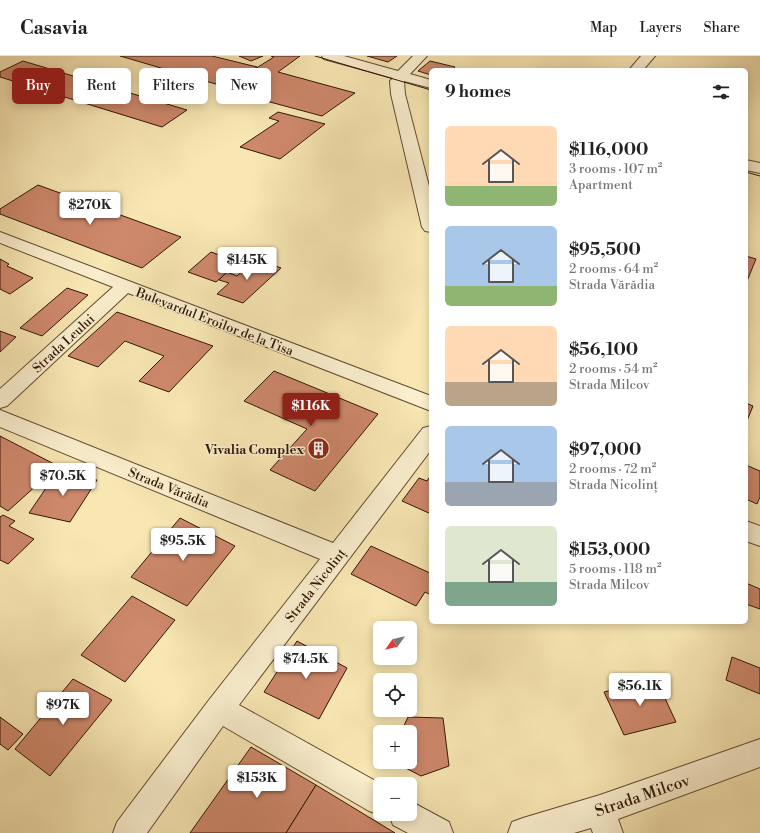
<!DOCTYPE html>
<meta charset="utf-8">
<style>
:root{--surface:#fff;--page:#f2f2f2;--text:#222;--muted:#767676;--line:#e0e0e0;--accent:#8f2418}
body{margin:0;font-family:"Libre Bodoni",serif;background:var(--page);color:var(--text);height:100vh;display:flex;flex-direction:column;font-size:15px;white-space:nowrap}
*{box-sizing:border-box;margin:0}
p{font-size:13px;color:var(--muted)}
.icon{flex:none;width:22px;height:22px;fill:none;stroke:currentColor;stroke-width:2;stroke-linecap:round;stroke-linejoin:round}
.map{position:relative;flex:1;overflow:hidden}
.sheet{position:absolute;left:429px;top:12px;width:319px;height:556px;display:flex;flex-direction:column;background:var(--surface);border-radius:6px;box-shadow:0 2px 10px #0003}
.sheet>*{flex:none}
.top-card{position:absolute;left:12px;top:12px;width:357px;height:36px;display:flex;gap:8px}
.needle{width:26px;rotate:236deg}
.tools{position:absolute;left:373px;top:565px;display:grid;gap:8px}
.tools a{display:grid;place-items:center;width:44px;height:44px;border-radius:6px;background:var(--surface);box-shadow:0 2px 10px #0003;font-size:20px}
.price{position:absolute;translate:-50% -34px;padding:0 9px;border-radius:4px;background:#fff;color:#222;font-size:13px;line-height:26px;filter:drop-shadow(0 1px 2px #0008)}
.price::after{content:'';position:absolute;left:50%;top:24px;width:12px;height:9px;margin-left:-6px;background:inherit;clip-path:polygon(0 0,100% 0,50% 100%)}
.price.on{background:var(--accent);color:#fff}
ul{padding:0;list-style:none}
li{display:flex;align-items:center;gap:12px;height:100px;padding:0 16px}
li span{display:grid;place-items:center;flex:none;width:112px;height:80px;border-radius:6px;color:#555}
li>.icon{margin-inline-start:auto}
span .icon{width:48px;height:48px;fill:#fffc;stroke-width:1}
li b{font-size:17px}
h2{display:flex;justify-content:space-between;align-items:center;height:48px;padding:0 16px;font-size:17px}
.chip{padding:0 14px;border-radius:6px;background:var(--surface);box-shadow:0 2px 10px #0003;font-size:14px;line-height:36px}
.chip.on{background:var(--accent);color:#fff}
header{display:flex;align-items:center;gap:24px;box-sizing:border-box;height:56px;padding:0 20px;background:var(--surface);border-bottom:1px solid var(--line)}
header strong{font-size:19px}
nav{display:flex;gap:22px;margin-inline-start:auto;font-size:14px}
.map>svg:first-child{display:block}
.building{fill:#ce886c;stroke:#311607}
.lines{fill:none;stroke-linecap:round;stroke-linejoin:round}
.minor-casing{stroke:#634a32;stroke-width:2}
.minor{fill:#faefce;fill-rule:evenodd}
.tram{stroke:#311607;stroke-width:1}
.labels{text-anchor:middle;stroke-width:3;stroke-linejoin:round;paint-order:stroke}
.street-label{font-size:13px;fill:#311607;stroke:#faefce}
.poi-label{font-size:13px;font-weight:bold;fill:#311607;stroke:#faefce;text-anchor:end}
.near-street-label{font-size:16px;fill:#311607;stroke:#faefce}
</style>
<header>
<strong>Casavia</strong>
<nav><a>Map</a><a>Layers</a><a>Share</a></nav>
</header>
<div class="map">
<svg width="760" height="777" viewBox="0 0 760 777">
<rect width="100%" height="100%" fill="#f8e7b3"/>
<filter id="stains"><feTurbulence type="fractalNoise" baseFrequency=".005" numOctaves="4"/><feColorMatrix values="0 0 0 0 .2 0 0 0 0 .09 0 0 0 0 .02 0 0 0 .5 -.17"/></filter>
<radialGradient id="worn" r=".72"><stop offset=".6" stop-color="#630" stop-opacity="0"/><stop offset="1" stop-color="#630" stop-opacity=".3"/></radialGradient>
<!-- building -->
<g class="building">
<path d="M120 0H212L257 11 226 31Z"/>
<path d="M239 0H263L251 5Z"/>
<path d="M271 0H300L278 16 355 37 322 60 229 35 226 31 274 1Z"/>
<path d="M367 0H397L388 6Z"/>
<path d="M23 5 187 54 162 71 0 21V16Z"/>
<path d="M430 5 455 11 452 14H431V19L418 15Z"/>
<path d="M278 56 325 68 280 103 240 91 279 65 269 62Z"/>
<path d="M38 129 181 181 142 212 0 158V153Z"/>
<path d="M211 196 239 206 216 226 188 216Z"/>
<path d="M746 200 756 203 747 225H746Z"/>
<path d="M0 203 9 208 7 210 33 222 10 238 0 233Z"/>
<path d="M256 203 281 212 243 247 217 238 229 227 219 224 227 216 237 220Z"/>
<path d="M67 232 88 239 42 280 20 272Z"/>
<path d="M117 256 213 290 169 336 139 325 164 300 125 285 98 311 68 300Z"/>
<path d="M0 275 16 281 0 296Z"/>
<path d="M274 315 378 358 315 435 270 414 307 373 244 345Z"/>
<path d="M746 347 753 350 746 367Z"/>
<path d="M0 380 58 410 8 455 0 450Z"/>
<path d="M746 409 760 415V441L757 448 746 443Z"/>
<path d="M57 416 97 424 70 466 29 457Z"/>
<path d="M431 419V458L402 445 419 422 427 425Z"/>
<path d="M3 459 15 465 9 470 34 483 8 508 0 504V461Z"/>
<path d="M180 462 235 490 187 550 131 521Z"/>
<path d="M371 490 430 517 431 516V539L425 536 416 550 351 518Z"/>
<path d="M746 527 760 533V553L746 548Z"/>
<path d="M132 540 175 564 125 626 81 599Z"/>
<path d="M297 585 347 612 319 663 264 636Z"/>
<path d="M732 601 760 612V638L726 624Z"/>
<path d="M73 623 112 644 50 720 15 693Z"/>
<path d="M656 623 676 666 624 679 604 636Z"/>
<path d="M0 661 23 678 8 694 0 688Z"/>
<path d="M408 661 443 662 449 710 421 720 394 706H410V676H401Z"/>
<path d="M251 691 316 729 286 777H190Z"/>
<path d="M316 729 395 777H286Z"/>
</g>
<g class="lines">
<defs>
<g id="minor">
<path d="M322 0H344L398 15 413 0H427L410 18 431 24V32L404 25 405 38 431 138V176L425 175 422 171 391 38 390 25 393 22 324 3Z"/>
<path d="M641 0H655L643 14H629Z"/>
<path d="M746 104 760 107V117L746 114Z"/>
<path d="M0 176 431 340V355L128 237 7 350 0 352V333L113 231 0 187Z"/>
<path d="M0 354 333 487 423 372 431 370V394L239 649 381 728 380 758H383L380 759 369 755 223 670 147 777H113L117 766 209 644 320 503 0 371Z"/>
<path d="M746 465 760 470V490L746 485Z"/>
<path d="M760 683V711L618 763 623 777H593L591 772 574 777H508L512 766 523 762 600 739Z"/>
<path d="M410 745 449 766 453 777H408L393 769 389 758H410Z"/>
</g>
</defs>
<!-- minor casing -->
<use href="#minor" class="minor-casing"/>
<!-- minor -->
<use href="#minor" class="minor"/>
<!-- tram -->
<g class="tram">
<path d="M315 0 431 34"/>
<path d="M746 116 760 120"/>
</g>
</g>
<!-- icons -->
<defs>
<symbol id="building-disc" viewBox="-11 -11 22 22"><circle r="9.5" fill="#8f2418" stroke="#faefce"/><path d="M-4-6H4V6H1V3H-1V6H-4ZM-2.5-4.3h1.7v1.8h-1.7ZM.8-4.3h1.7v1.8H.8ZM-2.5-1h1.7V.8h-1.7ZM.8-1h1.7V.8H.8Z" fill="#fff"/></symbol>
</defs>
<g fill-rule="evenodd">
<use href="#building-disc" x="306" y="380" width="25" height="25"/>
</g>
<g class="labels">
<!-- street labels -->
<g class="street-label">
<text transform="translate(215 265) rotate(21)" y="5">Bulevardul Eroilor de la Tisa</text>
<text transform="translate(63 287) rotate(-43)" y="5">Strada Leului</text>
<text transform="translate(169 431) rotate(22)" y="5">Strada Vărădia</text>
<text transform="translate(315 529) rotate(-52)" y="5">Strada Nicolinț</text>
</g>
<!-- poi labels -->
<g class="poi-label">
<text x="304" y="398">Vivalia Complex</text>
</g>
<!-- near-street labels -->
<g class="near-street-label">
<text transform="translate(642 739) rotate(-19)" y="6">Strada Milcov</text>
</g>
</g>
<rect width="100%" height="100%" filter="url(#stains)"/>
<rect width="100%" height="100%" fill="url(#worn)"/>
</svg>
<div class="tools">
<a><svg class="needle" viewBox="-14 -14 28 28"><path d="M0-13l5 13h-10z" fill="#e53935"/><path d="M0 13l5-13h-10z" fill="#767676"/></svg></a>
<a><svg class="icon" aria-label="locate" viewBox="0 0 24 24"><circle cx="12" cy="12" r="6"/><path d="M12 2v4M12 18v4M2 12h4M18 12h4"/></svg></a>
<a>+</a>
<a>−</a>
</div>
<b class="price" style="left:90px;top:170px">$270K</b>
<b class="price" style="left:247px;top:225px">$145K</b>
<b class="price on" style="left:311px;top:371px">$116K</b>
<b class="price" style="left:63px;top:441px">$70.5K</b>
<b class="price" style="left:183px;top:506px">$95.5K</b>
<b class="price" style="left:306px;top:624px">$74.5K</b>
<b class="price" style="left:640px;top:651px">$56.1K</b>
<b class="price" style="left:63px;top:670px">$97K</b>
<b class="price" style="left:257px;top:743px">$153K</b>
<div class="top-card">
<a class="chip on">Buy</a>
<a class="chip">Rent</a>
<a class="chip">Filters</a>
<a class="chip">New</a>
</div>
<section class="sheet">
<h2>9 homes<svg class="icon" aria-label="filters" viewBox="0 0 24 24"><path d="M4 7h16M4 17h16"/><circle cx="9" cy="7" r="2"/><circle cx="15" cy="17" r="2"/></svg></h2>
<ul>
<li><span style="background:linear-gradient(#ffd9b3 75%,#8fb573 0)"><svg class="icon" aria-label="home" viewBox="0 0 24 24"><path d="M3 11l9-7 9 7M6 9v11h12V9"/></svg></span><div><b>$116,000</b><p>3 rooms · 107 m²</p><p>Apartment</p></div></li>
<li><span style="background:linear-gradient(#a9c7e8 75%,#8fb573 0)"><svg class="icon" aria-label="home" viewBox="0 0 24 24"><path d="M3 11l9-7 9 7M6 9v11h12V9"/></svg></span><div><b>$95,500</b><p>2 rooms · 64 m²</p><p>Strada Vărădia</p></div></li>
<li><span style="background:linear-gradient(#ffd9b3 70%,#b9a48a 0)"><svg class="icon" aria-label="home" viewBox="0 0 24 24"><path d="M3 11l9-7 9 7M6 9v11h12V9"/></svg></span><div><b>$56,100</b><p>2 rooms · 54 m²</p><p>Strada Milcov</p></div></li>
<li><span style="background:linear-gradient(#a9c7e8 70%,#9aa5b1 0)"><svg class="icon" aria-label="home" viewBox="0 0 24 24"><path d="M3 11l9-7 9 7M6 9v11h12V9"/></svg></span><div><b>$97,000</b><p>2 rooms · 72 m²</p><p>Strada Nicolinț</p></div></li>
<li><span style="background:linear-gradient(#dfe7d0 70%,#7fa58c 0)"><svg class="icon" aria-label="home" viewBox="0 0 24 24"><path d="M3 11l9-7 9 7M6 9v11h12V9"/></svg></span><div><b>$153,000</b><p>5 rooms · 118 m²</p><p>Strada Milcov</p></div></li>
</ul>
</section>
</div>
